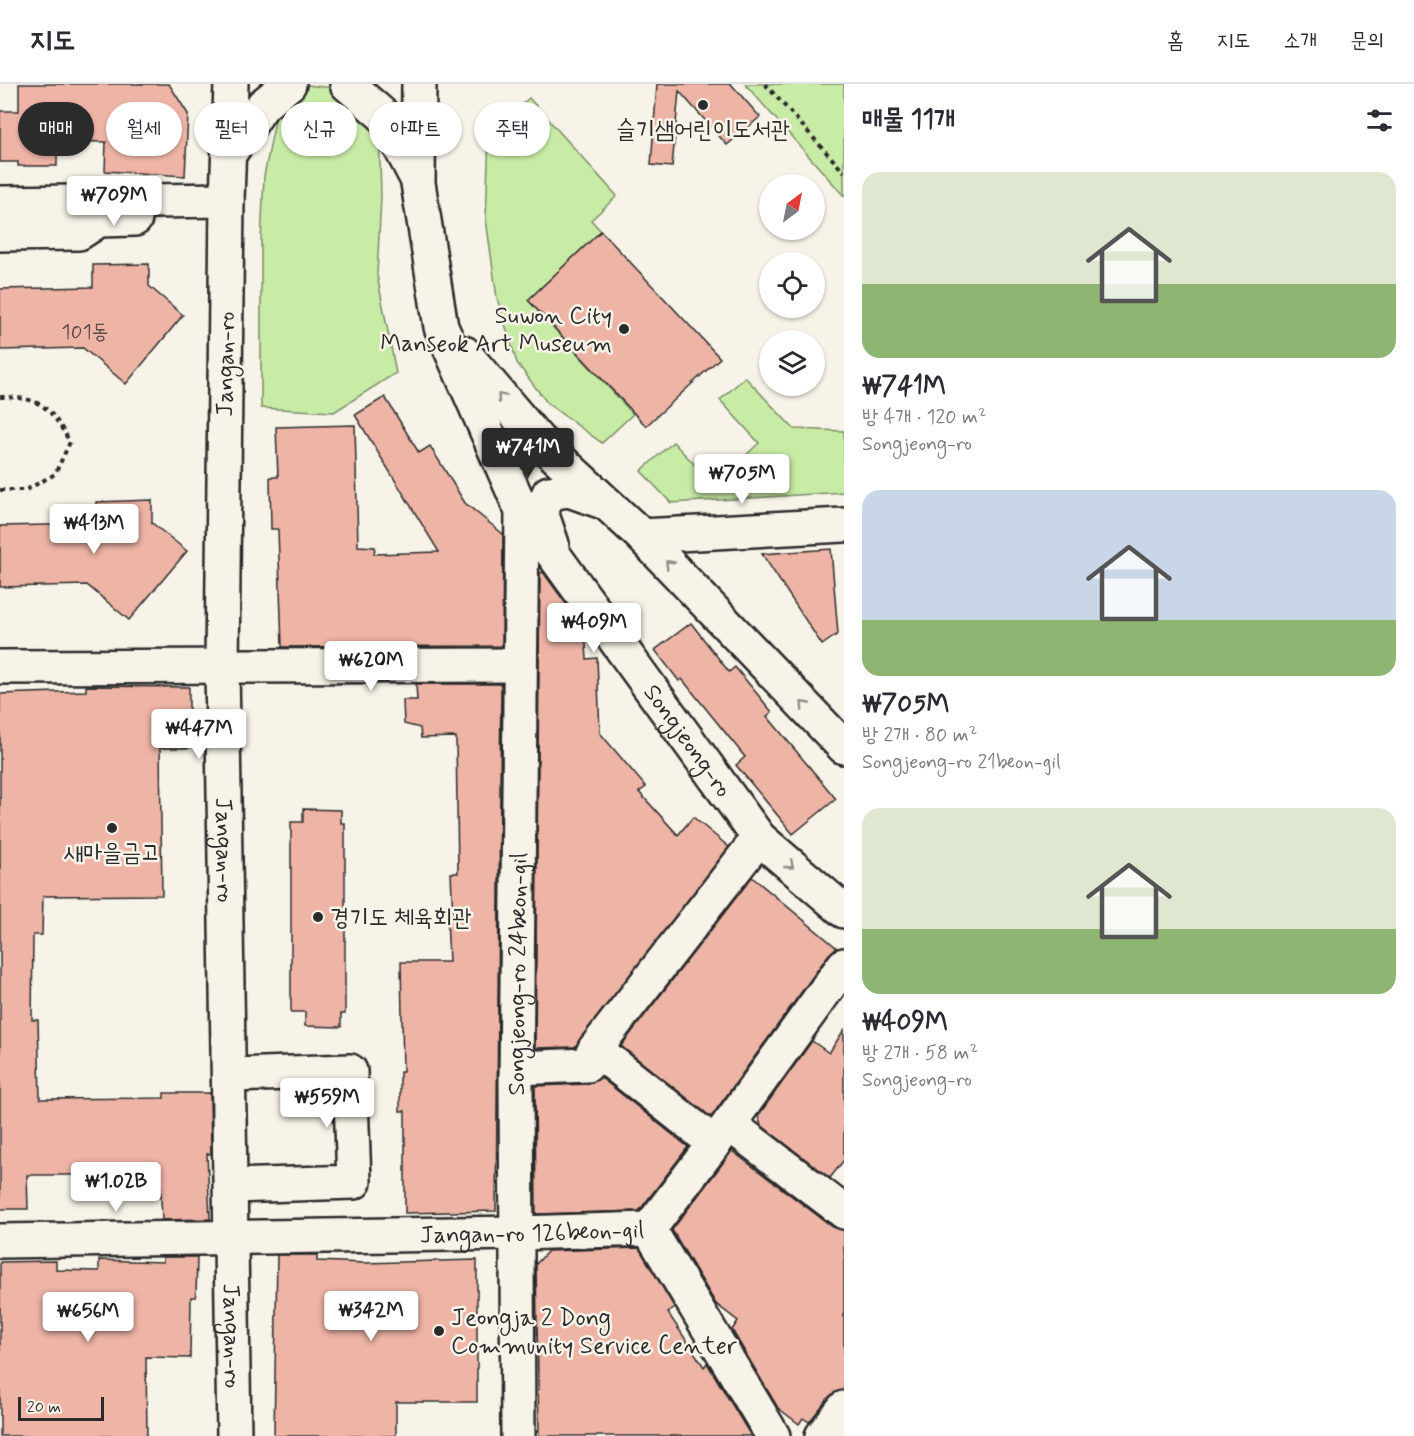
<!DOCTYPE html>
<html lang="ko">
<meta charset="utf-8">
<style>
:root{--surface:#fff;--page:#f7f7f7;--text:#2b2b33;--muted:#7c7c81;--line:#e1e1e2;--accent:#2b2b2b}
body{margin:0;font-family:Mynerve,"Poor Story",sans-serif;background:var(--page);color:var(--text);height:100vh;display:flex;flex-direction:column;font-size:22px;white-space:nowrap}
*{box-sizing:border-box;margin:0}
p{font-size:20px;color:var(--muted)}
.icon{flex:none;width:33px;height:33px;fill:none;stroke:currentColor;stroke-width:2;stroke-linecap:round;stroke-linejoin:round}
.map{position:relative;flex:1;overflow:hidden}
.side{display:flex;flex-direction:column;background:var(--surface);width:570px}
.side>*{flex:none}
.guide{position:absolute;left:18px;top:18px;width:570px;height:54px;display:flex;gap:12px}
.needle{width:39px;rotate:32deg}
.buttons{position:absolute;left:759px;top:90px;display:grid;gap:12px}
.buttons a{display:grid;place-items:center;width:66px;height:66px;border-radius:50%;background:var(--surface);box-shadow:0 2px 4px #0004;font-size:30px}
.scale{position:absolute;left:18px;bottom:15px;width:86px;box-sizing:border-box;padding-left:6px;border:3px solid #2b2b2b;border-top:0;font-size:16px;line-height:21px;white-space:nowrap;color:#2b2b2b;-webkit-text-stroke:4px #f7f3e8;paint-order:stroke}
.price{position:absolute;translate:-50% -51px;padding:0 14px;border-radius:6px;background:#fff;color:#222;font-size:20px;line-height:39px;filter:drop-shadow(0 2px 3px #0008)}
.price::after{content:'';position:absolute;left:50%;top:36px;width:18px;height:14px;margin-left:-9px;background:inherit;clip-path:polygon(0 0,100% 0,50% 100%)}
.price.active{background:var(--accent);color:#fff}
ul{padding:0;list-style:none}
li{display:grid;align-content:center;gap:12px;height:318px;padding:0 18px}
li span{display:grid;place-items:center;height:186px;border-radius:18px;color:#555}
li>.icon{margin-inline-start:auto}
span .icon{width:108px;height:108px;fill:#fffc;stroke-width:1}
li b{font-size:26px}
h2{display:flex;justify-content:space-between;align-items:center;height:72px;padding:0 18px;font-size:26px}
.tag{padding:0 21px;border-radius:27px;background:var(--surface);box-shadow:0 2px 4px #0004;font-size:21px;line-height:54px}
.tag.active{background:var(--accent);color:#fff}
header{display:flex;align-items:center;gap:36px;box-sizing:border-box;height:84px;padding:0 30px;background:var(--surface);border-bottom:2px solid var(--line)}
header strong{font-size:28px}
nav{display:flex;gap:33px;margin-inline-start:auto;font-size:21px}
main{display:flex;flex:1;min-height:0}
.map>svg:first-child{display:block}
.green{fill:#c8eba5;stroke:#7a8b68;stroke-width:1.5}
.building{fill:#eeb4a6;stroke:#2b2b2b;stroke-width:1.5}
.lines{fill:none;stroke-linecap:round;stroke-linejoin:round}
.minor-casing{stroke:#2b2b2b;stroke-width:38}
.major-casing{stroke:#2b2b2b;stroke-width:38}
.path{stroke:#2b2b2b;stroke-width:4;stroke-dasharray:4.5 4.5;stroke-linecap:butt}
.minor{stroke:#f7f3e8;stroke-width:33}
.major{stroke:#f7f3e8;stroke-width:33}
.oneway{stroke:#918f8a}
.poi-dot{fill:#2b2b2b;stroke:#f7f3e8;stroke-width:2}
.labels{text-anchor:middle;stroke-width:5;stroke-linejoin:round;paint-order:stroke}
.number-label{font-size:21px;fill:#5c4d4a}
.poi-label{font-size:24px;fill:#2b2b2b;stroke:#f7f3e8}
.street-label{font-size:24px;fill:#2b2b2b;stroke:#f7f3e8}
</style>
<header>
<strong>지도</strong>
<nav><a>홈</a><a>지도</a><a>소개</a><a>문의</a></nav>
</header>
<main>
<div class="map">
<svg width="844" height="1352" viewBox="0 0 844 1352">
<rect width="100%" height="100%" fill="#f7f3e8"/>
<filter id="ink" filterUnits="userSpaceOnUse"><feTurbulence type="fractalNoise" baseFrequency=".0167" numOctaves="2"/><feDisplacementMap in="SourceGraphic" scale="12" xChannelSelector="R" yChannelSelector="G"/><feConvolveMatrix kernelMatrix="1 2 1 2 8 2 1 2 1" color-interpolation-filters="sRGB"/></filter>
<g filter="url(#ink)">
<!-- green -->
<g class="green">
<path d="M745 0H844V112Z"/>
<path d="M307 1 342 5 379 38 381 113 377 191 396 289 334 328 261 324V159L264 92 279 17Z"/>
<path d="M529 14 617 112 591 136 601 147 528 216 633 330 602 359 548 320 517 279 497 214 486 135 489 49Z"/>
<path d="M745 293 794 345 844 347V408L671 419 641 387 673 358 714 401 759 359 720 316Z"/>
</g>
<!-- building -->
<g class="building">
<path d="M19 0H169L188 30 185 92 105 87 106 58 57 57V82H18V78H0V27H19Z"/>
<path d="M657 0H731L760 33 727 61 679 7 672 83 651 81Z"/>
<path d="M601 147 720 274 646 342 528 216Z"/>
<path d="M149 180V202L183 231 126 300 83 264 0 266V205L93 203V181Z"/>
<path d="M385 313 419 369 430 362 465 419 503 450 502 562 282 563 278 445H271L270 393H278L276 343 355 341 358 462 375 463 374 470 439 468 355 331Z"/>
<path d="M152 416V439L187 467 129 536 87 501 0 503V442L96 440V418Z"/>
<path d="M831 465 838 550 822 561 762 470Z"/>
<path d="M543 488 585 546 587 575 597 574 600 649 646 703 639 708 678 751 693 733 729 763 575 963 535 964 540 489Z"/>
<path d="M691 539 729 588 735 583 772 628 767 632 836 715 793 750 736 681 745 673 682 595 679 597 655 566Z"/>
<path d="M416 600H501L496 1127 405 1129V1027H400V988H403L401 878H449L447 834H453L451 789H458L456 653 421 654 420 644 404 640 403 616H417Z"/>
<path d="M86 602 189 603V664H160L162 811 43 812 42 851H33L32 936H38L40 1015 164 1014V1009H210L211 1070H207L210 1135 162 1136 160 1091H27L28 1125H0V610L86 607Z"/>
<path d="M303 725 341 726V739H345V930H341V943L305 942V928H291V738H303Z"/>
<path d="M752 793 837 864 829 870 711 1033 621 962Z"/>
<path d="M844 946V1076L830 1094 761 1041 758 1032 812 957 829 969Z"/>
<path d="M600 993 688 1063 639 1127 536 1130 535 1002 588 1000Z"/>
<path d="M732 1067 833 1143 844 1146V1306L830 1312 809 1338 803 1334 799 1340 778 1324 732 1246 738 1237 716 1220 672 1146Z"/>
<path d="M639 1164 675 1224 668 1229 704 1283 707 1279 751 1352H539L536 1180 548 1167Z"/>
<path d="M277 1171H317V1177L364 1179 477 1176V1318H396V1352H274Z"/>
<path d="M163 1173H197L196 1213H191L190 1274 146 1273 147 1352H0V1178L56 1177V1186L99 1187V1176L163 1178Z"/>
</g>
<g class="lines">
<defs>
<g id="minor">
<path d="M0 119 227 116"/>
<path d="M0 150 79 149 99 136 135 135"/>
<path d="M642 452 844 441"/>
<path d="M0 583 520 581"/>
<path d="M517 984 587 981 595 965"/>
<path d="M230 991 350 987 354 1098 232 1102"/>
<path d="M729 1040 844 1128"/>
<path d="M714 1059 595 965 759 754"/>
<path d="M649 1145 773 1352"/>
<path id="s1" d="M0 1157 519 1149 649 1145 729 1040 844 881"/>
<path id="s2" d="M518 1352 516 998 522 427"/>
<path d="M822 1352 844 1324"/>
</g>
<g id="major">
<path id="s3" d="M231 0 227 116 222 583 234 1352"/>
<path d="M347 0 384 32 416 93"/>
<path id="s4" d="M419 0 418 99 441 243 522 427 759 754 844 827"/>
<path d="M230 69 263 21 289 0"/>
<path d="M464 269 538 356 642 452 844 663"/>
<path d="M552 460 541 428 549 409 569 406 603 418"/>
</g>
</defs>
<!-- minor casing -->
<use href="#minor" class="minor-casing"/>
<!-- major casing -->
<use href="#major" class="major-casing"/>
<!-- path -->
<g class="path">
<path d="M765 0 844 88"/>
<path d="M0 313C43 313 50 324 70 358L55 390 26 406H0"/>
</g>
<!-- minor -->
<use href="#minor" class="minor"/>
<!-- major -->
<use href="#major" class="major"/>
</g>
<!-- one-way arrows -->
<defs><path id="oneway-chevron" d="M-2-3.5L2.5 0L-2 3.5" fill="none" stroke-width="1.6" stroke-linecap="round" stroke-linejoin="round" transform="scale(1.5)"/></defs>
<g class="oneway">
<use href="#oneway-chevron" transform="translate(501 313) rotate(-131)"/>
<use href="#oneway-chevron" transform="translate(669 480) rotate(-134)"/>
<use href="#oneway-chevron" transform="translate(804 621) rotate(-134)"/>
<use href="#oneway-chevron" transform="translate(790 781) rotate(41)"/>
</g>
</g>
<!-- markers -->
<g class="poi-dot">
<circle cx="703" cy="21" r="6"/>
<circle cx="624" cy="245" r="6"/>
<circle cx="112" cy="744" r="6"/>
<circle cx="318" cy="833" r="6"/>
<circle cx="439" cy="1247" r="6"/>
</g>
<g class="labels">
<!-- number labels -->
<g class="number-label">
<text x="85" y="254">101동</text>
</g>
<!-- poi labels -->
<g class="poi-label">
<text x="703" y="53">슬기샘어린이도서관</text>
<text x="612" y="239" text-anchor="end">Suwon City<tspan x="612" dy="28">Manseok Art Museum</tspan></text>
<text x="112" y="776">새마을금고</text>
<text x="330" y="841" text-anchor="start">경기도 체육회관</text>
<text x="451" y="1241" text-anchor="start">Jeongja 2 Dong<tspan x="451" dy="28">Community Service Center</tspan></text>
</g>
<!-- street labels -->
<g class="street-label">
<text transform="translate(225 280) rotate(-89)" y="8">Jangan-ro</text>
<text dy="8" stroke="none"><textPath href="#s4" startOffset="729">Songjeong-ro</textPath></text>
<text dy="8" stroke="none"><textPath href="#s3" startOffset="766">Jangan-ro</textPath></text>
<text dy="8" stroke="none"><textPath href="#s2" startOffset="462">Songjeong-ro 24beon-gil</textPath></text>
<text dy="8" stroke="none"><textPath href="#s1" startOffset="532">Jangan-ro 126beon-gil</textPath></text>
<text dy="8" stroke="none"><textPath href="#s3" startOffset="1252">Jangan-ro</textPath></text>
</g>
</g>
</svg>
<div class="buttons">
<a><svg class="needle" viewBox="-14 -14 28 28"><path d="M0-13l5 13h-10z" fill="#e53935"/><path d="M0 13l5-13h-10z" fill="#7c7c81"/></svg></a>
<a><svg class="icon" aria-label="locate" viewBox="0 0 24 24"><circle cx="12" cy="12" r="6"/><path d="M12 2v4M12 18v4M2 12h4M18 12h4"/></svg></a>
<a><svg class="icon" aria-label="layers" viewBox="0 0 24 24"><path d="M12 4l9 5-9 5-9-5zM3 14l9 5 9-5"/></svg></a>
</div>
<div class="scale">20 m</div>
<b class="price" style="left:114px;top:143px">₩709M</b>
<b class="price active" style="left:528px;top:395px">₩741M</b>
<b class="price" style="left:742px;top:421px">₩705M</b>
<b class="price" style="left:94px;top:471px">₩413M</b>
<b class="price" style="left:594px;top:570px">₩409M</b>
<b class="price" style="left:371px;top:608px">₩620M</b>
<b class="price" style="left:199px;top:676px">₩447M</b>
<b class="price" style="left:327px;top:1045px">₩559M</b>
<b class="price" style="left:116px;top:1129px">₩1.02B</b>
<b class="price" style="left:371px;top:1258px">₩342M</b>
<b class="price" style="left:88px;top:1259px">₩656M</b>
<div class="guide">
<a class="tag active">매매</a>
<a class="tag">월세</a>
<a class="tag">필터</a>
<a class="tag">신규</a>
<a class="tag">아파트</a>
<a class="tag">주택</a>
</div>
</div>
<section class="side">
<h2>매물 11개<svg class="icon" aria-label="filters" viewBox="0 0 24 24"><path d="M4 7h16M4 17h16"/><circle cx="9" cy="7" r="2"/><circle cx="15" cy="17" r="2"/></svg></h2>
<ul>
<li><span style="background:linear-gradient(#dfe7d0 60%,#8fb573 0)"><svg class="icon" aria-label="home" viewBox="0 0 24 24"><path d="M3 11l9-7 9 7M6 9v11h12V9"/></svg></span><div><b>₩741M</b><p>방 4개 · 120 m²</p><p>Songjeong-ro</p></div></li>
<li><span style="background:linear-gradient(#c9d6e8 70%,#8fb573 0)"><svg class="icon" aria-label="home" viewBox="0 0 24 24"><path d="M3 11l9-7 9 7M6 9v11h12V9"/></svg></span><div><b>₩705M</b><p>방 2개 · 80 m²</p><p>Songjeong-ro 21beon-gil</p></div></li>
<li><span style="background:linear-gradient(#dfe7d0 65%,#8fb573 0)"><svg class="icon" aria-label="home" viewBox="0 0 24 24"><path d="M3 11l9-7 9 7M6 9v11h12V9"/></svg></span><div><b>₩409M</b><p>방 2개 · 58 m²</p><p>Songjeong-ro</p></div></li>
</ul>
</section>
</main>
